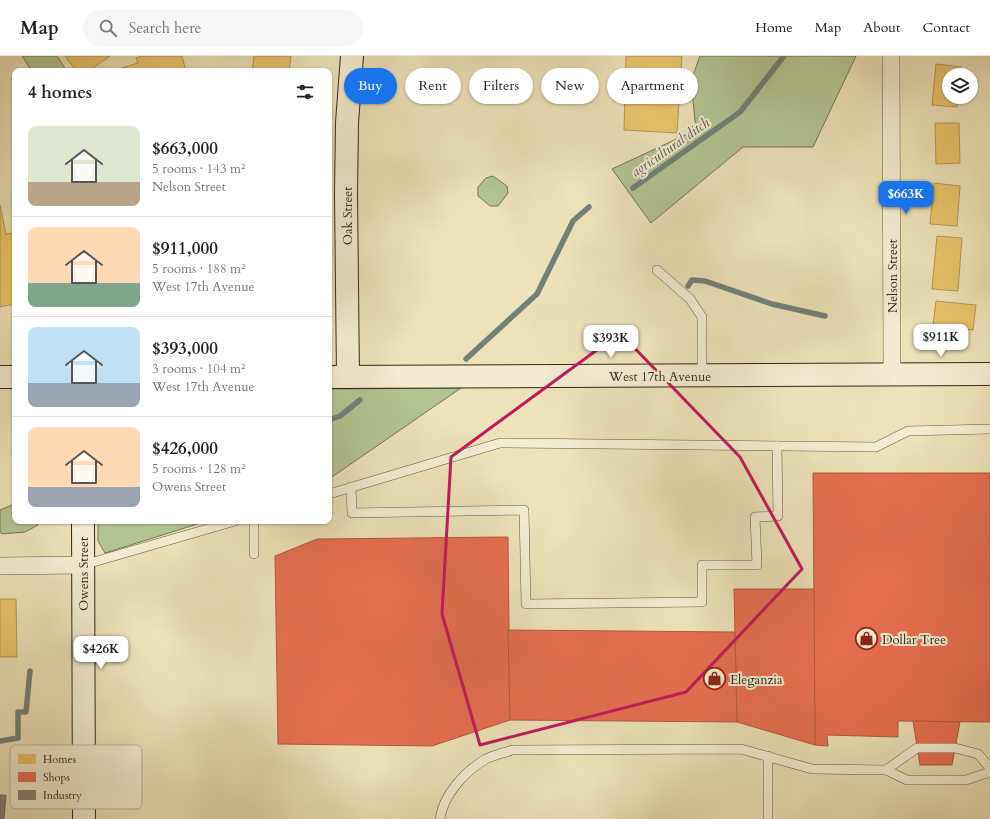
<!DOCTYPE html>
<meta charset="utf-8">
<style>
:root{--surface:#fff;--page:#f6f6f6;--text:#202124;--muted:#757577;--line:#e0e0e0;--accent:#1a73e8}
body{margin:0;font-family:Cardo,serif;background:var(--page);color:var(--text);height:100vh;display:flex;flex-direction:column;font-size:15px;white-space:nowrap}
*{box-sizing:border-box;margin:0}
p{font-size:13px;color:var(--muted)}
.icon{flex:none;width:22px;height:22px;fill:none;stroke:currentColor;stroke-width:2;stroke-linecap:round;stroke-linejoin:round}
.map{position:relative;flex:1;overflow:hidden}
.sheet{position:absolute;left:12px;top:12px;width:320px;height:456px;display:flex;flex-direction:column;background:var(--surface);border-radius:8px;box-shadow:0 1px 3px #0004}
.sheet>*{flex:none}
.guide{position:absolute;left:344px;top:12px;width:380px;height:36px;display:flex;gap:8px}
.tools{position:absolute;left:942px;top:12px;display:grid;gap:8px}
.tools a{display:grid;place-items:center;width:36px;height:36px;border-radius:50%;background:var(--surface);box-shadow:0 1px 3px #0004;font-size:20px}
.price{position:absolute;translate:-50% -34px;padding:0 9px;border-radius:8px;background:#fff;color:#222;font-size:13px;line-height:26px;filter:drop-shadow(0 1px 2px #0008)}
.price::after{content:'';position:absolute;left:50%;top:24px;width:12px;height:9px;margin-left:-6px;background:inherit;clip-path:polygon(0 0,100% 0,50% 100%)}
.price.selected{background:var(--accent);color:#fff}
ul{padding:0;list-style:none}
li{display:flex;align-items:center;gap:12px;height:100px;padding:0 16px}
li+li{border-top:1px solid var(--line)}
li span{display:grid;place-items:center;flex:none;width:112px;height:80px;border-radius:8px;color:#555}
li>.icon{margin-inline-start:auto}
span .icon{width:48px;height:48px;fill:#fffc;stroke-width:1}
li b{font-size:17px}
h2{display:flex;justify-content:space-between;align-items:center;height:48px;padding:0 16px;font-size:17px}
.chip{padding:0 14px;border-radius:18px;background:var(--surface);box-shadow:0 1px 3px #0004;font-size:14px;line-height:36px}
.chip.selected{background:var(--accent);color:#fff}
header{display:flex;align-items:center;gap:24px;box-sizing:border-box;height:56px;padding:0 20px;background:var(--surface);border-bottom:1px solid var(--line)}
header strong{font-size:19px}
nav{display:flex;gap:22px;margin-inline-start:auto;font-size:14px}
.search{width:280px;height:36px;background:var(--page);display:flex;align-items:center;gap:10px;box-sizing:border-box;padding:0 14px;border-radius:22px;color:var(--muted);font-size:15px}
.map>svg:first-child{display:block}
.green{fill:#b3c493;stroke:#747558}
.homes{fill:#e9c46a;stroke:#b39553}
.shops{fill:#e76f51;stroke:#b15941}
.industry{fill:#8a817c;stroke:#70665f}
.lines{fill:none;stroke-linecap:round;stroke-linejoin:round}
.stream{stroke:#718178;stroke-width:5.5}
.lane-casing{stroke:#625543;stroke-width:10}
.street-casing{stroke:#625543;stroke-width:18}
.secondary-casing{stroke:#34261c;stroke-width:24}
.lane{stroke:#f3ecd2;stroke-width:9}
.street{stroke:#f3ecd2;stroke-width:17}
.secondary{stroke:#f3ecd2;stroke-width:22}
.marked{fill:none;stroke:#c2185b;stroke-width:3;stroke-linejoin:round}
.labels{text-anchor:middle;stroke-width:4;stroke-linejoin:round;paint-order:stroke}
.street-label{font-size:13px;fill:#34261c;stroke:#f3ecd2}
.poi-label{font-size:13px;fill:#34261c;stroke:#f3ecd2;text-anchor:start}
.water-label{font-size:14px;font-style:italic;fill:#53534a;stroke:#f3ecd2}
.key{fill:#f3ecd2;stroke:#bab19b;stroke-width:1}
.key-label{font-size:11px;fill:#34261c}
</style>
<header>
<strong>Map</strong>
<div class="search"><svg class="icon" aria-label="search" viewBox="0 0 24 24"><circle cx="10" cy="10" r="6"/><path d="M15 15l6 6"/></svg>Search here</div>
<nav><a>Home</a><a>Map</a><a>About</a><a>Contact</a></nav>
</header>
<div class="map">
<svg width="990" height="763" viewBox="0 0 990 763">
<rect width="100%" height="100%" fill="#ede2b9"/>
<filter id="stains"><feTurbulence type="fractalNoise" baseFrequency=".005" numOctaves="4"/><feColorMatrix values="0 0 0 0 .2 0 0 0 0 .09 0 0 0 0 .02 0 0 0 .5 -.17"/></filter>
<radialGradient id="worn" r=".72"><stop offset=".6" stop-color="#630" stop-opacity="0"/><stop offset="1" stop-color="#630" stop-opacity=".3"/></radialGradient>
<!-- green -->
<g class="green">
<path d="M22 0H57L66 14 32 15Z"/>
<path d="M700 0H856L813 91H743L651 167 612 113 696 74 691 25Z"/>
<path d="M493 120 507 130 508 137 498 150H490L478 140V131L486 122Z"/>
<path d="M461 332 329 423V333Z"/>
<path d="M12 449 15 451V465H38V469L25 476 2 478 0 476V454Z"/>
<path d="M98 465H207L105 497 98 485Z"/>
</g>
<!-- homes -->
<g class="homes">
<path d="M65 0H110L89 15H76Z"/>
<path d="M142 0H182L186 15H112L138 7 136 2Z"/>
<path d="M254 0H291L289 15H252Z"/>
<path d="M626 0H682L677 77 624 74Z"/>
<path d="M936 8 961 11 960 19H949V41H958L957 51 932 49Z"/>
<path d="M935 67H959L960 107 936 108Z"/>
<path d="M934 127 960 130 957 170 930 168Z"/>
<path d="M0 149 6 178 15 177V248L0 251Z"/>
<path d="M937 180 962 182 958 235 932 233Z"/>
<path d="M936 245 976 249 973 274 933 270Z"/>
<path d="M0 543H16L17 601H0Z"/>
</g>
<!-- shops -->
<g class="shops">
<path d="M813 417H990V666L898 665V681L827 679 828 690 815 689Z"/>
<path d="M508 481 510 664 432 690 278 688 275 500 317 483Z"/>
<path d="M734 533H814L815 689 737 666Z"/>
<path d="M508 574 735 576 737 666 510 664Z"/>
<path d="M913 665 960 666 952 709H920Z"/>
</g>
<!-- industry -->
<path class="industry" d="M0 739H6L4 763H0Z"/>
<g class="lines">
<!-- stream -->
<g class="stream">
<path d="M633 132 740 56 784 0"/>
<path d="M688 230 692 224 705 225 772 248 825 260"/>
<path d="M466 303 537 238 573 165 589 151"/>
<path d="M329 364 340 360 360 344"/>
<path d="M0 685 18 682V656H26L30 615"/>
</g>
<defs>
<g id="lane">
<path d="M657 214 690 243 702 261V320"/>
<path d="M351 431 352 457 524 454 526 548 702 546V509H757L755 461 778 460 777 390"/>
<path d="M329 438 500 387 876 391 908 375 990 373"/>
<path d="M254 498V465"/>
<path d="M83 509 235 465"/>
<path d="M768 700V763"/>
<path d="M886 714 917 692H955L978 698 990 712"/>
<path d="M440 763C443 739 465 715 486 703 494 699 504 697 512 694L741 693 812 713 886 714 907 724H966L990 716"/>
</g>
<g id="street">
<path d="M891 0 892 319"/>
<path d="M0 510 83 509"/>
</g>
<g id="secondary">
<path d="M0 321H15"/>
<path d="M329 321 990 318"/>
<path d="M348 321 346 137 347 67 352 0"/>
<path d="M83 465 84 763"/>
</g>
</defs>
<!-- lane casing -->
<use href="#lane" class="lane-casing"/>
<!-- street casing -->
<use href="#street" class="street-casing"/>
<!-- secondary casing -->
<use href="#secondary" class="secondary-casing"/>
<!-- lane -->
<use href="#lane" class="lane"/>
<!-- street -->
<use href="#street" class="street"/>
<!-- secondary -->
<use href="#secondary" class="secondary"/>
</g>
<!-- marked area -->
<path class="marked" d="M620 277 740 401 802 513 686 636 480 689 442 558 451 401Z"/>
<!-- icons -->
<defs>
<symbol id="shop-ring" viewBox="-11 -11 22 22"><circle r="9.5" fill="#f3ecd2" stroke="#8f2418" stroke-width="1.5"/><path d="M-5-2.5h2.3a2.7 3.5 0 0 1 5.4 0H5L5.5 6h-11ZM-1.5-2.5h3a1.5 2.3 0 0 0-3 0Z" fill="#8f2418"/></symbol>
</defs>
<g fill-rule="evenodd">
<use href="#shop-ring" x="854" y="570" width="25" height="25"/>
<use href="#shop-ring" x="702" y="610" width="25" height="25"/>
</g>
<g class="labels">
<!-- street labels -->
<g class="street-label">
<text transform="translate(347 160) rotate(-90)" y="5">Oak Street</text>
<text transform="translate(892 220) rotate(-90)" y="5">Nelson Street</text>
<text x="660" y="325">West 17th Avenue</text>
<text transform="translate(83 518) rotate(-90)" y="5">Owens Street</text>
</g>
<!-- poi labels -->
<g class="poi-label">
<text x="882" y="588">Dollar Tree</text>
<text x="730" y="628">Eleganzia</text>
</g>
<!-- water labels -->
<g class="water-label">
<text transform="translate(670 91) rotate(-35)" y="5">agricultural ditch</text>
</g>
</g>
<!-- legend -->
<rect x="10" y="689" width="132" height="64" rx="6" class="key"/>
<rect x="18" y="698" width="18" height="10" fill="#e9c46a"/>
<rect x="18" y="716" width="18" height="10" fill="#e76f51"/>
<rect x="18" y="734" width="18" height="10" fill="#8a817c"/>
<g class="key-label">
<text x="43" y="707">Homes</text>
<text x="43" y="725">Shops</text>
<text x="43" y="743">Industry</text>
</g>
<rect width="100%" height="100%" filter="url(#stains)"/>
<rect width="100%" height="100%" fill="url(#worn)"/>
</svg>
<div class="tools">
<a><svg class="icon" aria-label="layers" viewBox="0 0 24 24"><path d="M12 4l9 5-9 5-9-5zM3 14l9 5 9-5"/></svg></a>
</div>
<b class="price selected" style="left:906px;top:159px">$663K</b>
<b class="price" style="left:941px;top:302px">$911K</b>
<b class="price" style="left:611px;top:303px">$393K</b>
<b class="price" style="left:101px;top:614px">$426K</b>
<div class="guide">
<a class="chip selected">Buy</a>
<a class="chip">Rent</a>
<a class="chip">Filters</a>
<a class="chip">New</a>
<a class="chip">Apartment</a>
</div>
<section class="sheet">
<h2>4 homes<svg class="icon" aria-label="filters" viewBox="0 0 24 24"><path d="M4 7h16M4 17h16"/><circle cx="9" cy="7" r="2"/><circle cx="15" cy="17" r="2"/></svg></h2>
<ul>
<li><span style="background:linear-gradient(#dfe7d0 70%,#b9a48a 0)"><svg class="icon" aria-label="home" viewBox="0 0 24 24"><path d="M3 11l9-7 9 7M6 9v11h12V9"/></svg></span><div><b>$663,000</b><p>5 rooms · 143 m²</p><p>Nelson Street</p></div></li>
<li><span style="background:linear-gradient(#ffd9b3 70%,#7fa58c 0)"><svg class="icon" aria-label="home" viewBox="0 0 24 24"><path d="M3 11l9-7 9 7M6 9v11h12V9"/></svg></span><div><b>$911,000</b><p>5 rooms · 188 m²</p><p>West 17th Avenue</p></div></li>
<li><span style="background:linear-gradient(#bfe0f5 70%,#9aa5b1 0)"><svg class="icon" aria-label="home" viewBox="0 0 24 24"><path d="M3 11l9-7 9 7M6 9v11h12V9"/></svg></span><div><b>$393,000</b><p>3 rooms · 104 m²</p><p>West 17th Avenue</p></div></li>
<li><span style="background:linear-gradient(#ffd9b3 75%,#9aa5b1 0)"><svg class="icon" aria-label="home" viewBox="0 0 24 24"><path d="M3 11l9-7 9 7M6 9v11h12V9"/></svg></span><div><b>$426,000</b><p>5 rooms · 128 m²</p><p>Owens Street</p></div></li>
</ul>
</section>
</div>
